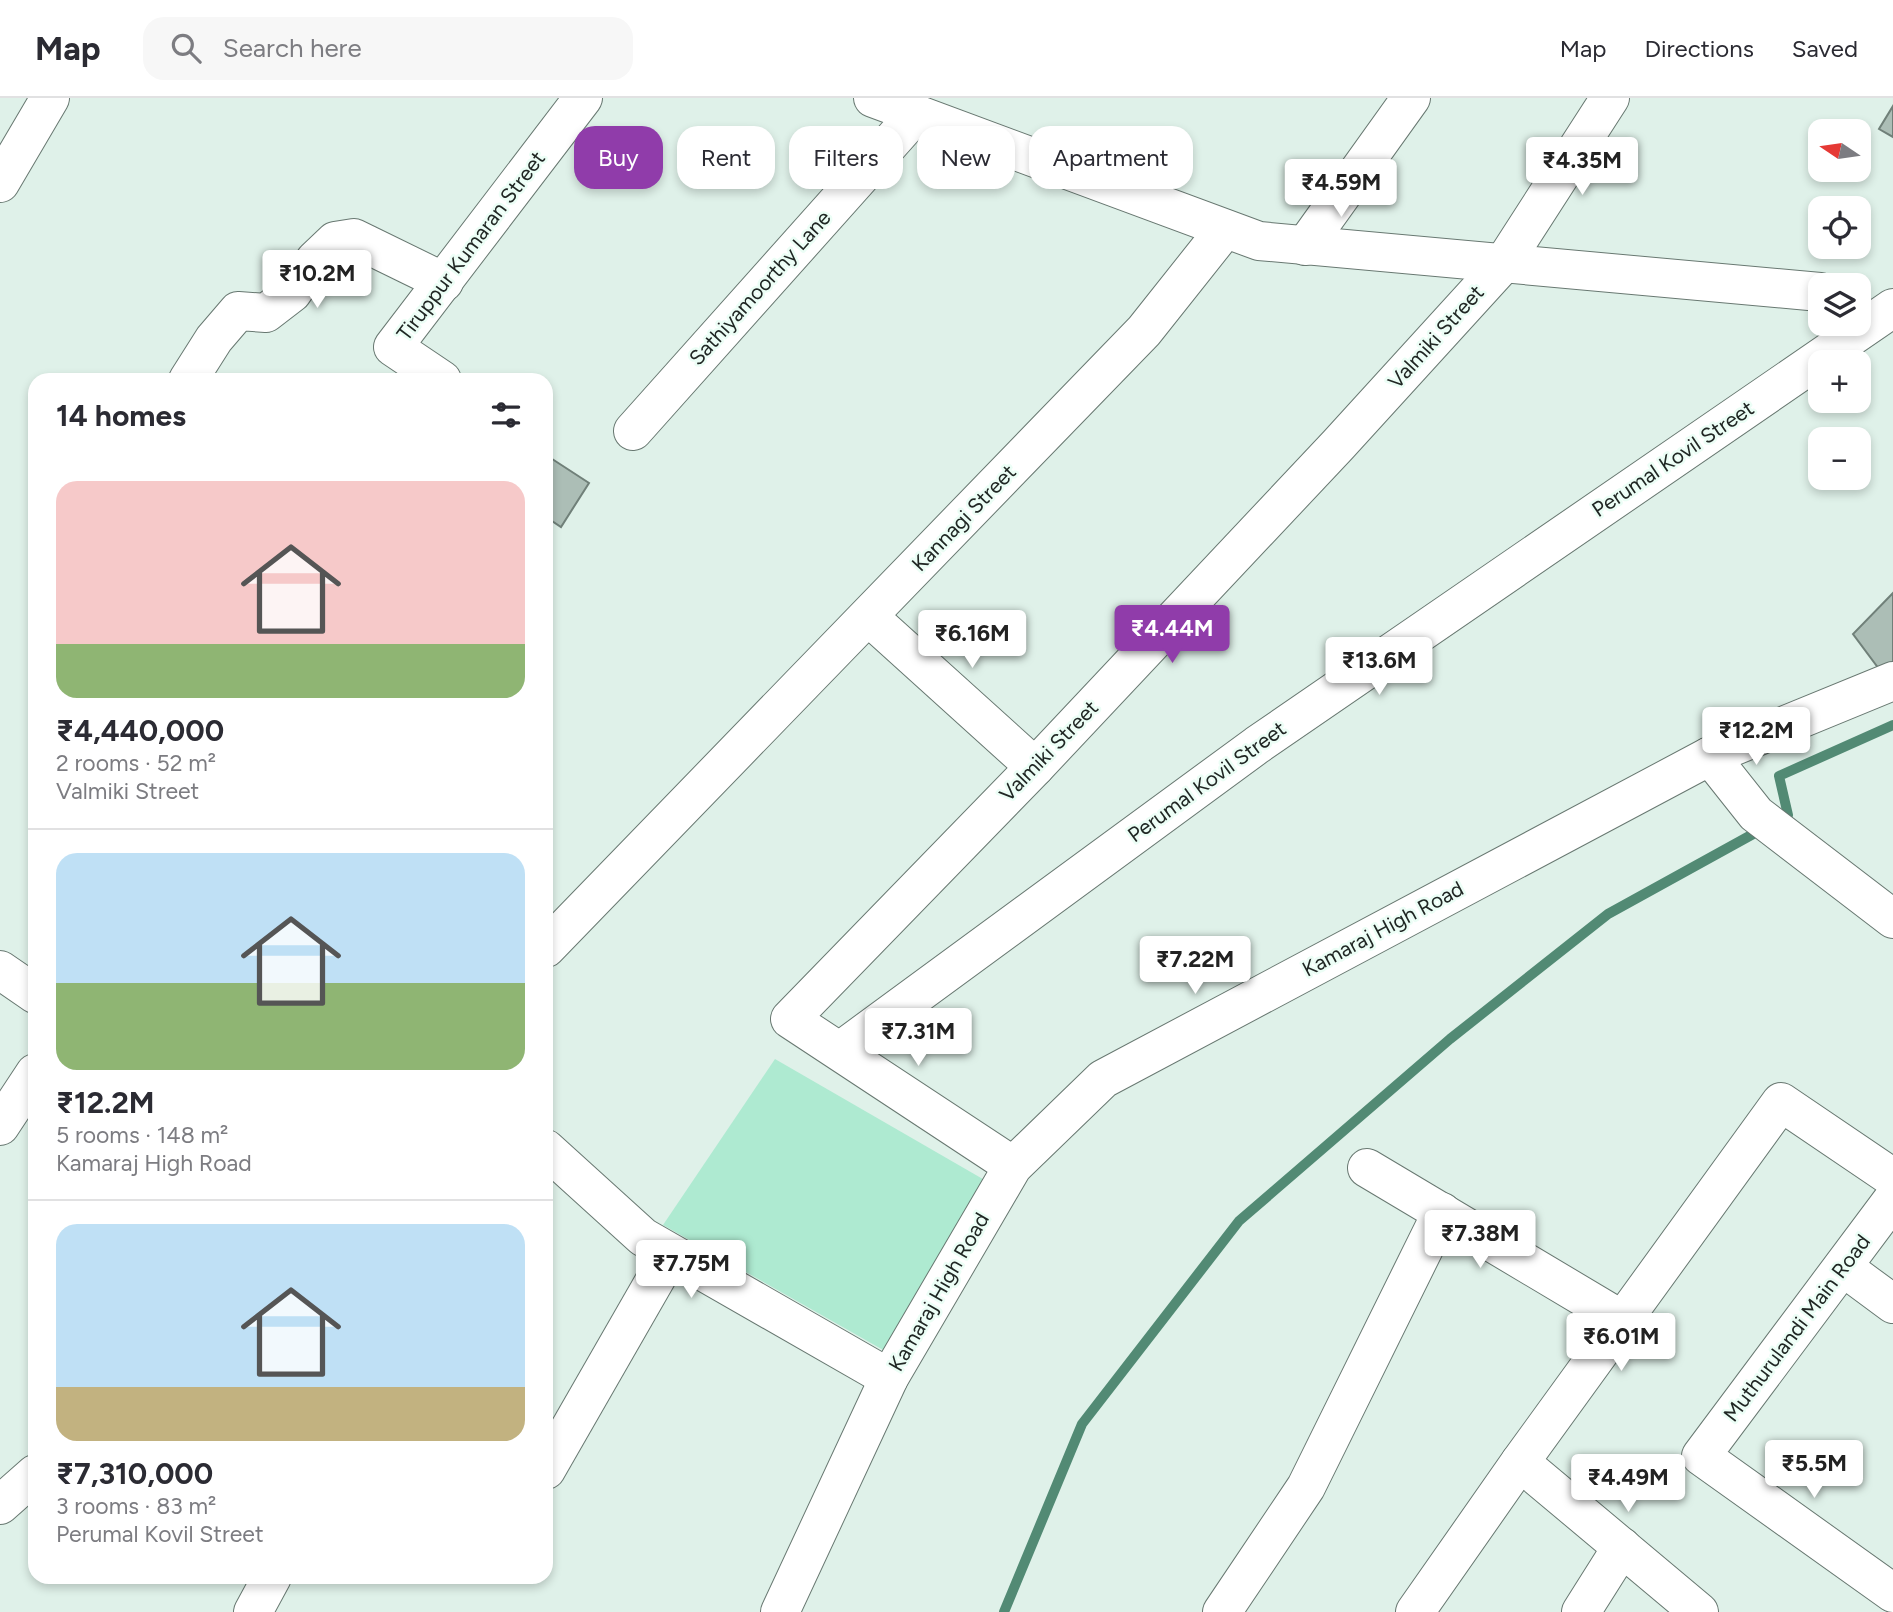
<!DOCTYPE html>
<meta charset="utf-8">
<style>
:root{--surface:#fff;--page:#f7f7f7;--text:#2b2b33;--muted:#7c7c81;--line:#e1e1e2;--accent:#903caa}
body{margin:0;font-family:Figtree,sans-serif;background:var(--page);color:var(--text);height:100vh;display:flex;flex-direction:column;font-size:26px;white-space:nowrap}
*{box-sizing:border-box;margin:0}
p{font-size:23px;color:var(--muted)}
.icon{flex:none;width:38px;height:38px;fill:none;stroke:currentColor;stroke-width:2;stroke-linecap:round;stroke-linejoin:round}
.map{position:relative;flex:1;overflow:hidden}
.sheet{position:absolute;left:28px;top:275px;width:525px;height:1211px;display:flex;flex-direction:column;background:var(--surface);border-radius:21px;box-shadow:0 4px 10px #0003}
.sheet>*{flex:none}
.guide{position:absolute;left:574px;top:28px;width:665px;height:63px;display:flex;gap:14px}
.needle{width:46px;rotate:283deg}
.fabs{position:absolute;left:1808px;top:21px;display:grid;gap:14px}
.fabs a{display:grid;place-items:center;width:63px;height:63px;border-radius:14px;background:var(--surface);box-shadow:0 4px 10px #0003;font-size:35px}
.price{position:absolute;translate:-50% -60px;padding:0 16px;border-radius:7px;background:#fff;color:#222;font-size:23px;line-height:46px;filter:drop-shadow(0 2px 4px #0008)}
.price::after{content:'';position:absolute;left:50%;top:42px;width:21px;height:16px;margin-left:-10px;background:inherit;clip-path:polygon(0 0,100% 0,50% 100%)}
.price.active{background:var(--accent);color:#fff}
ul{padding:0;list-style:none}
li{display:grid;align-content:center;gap:14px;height:371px;padding:0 28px}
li+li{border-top:2px solid var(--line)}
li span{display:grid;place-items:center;height:217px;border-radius:21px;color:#555}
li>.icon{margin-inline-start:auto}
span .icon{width:126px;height:126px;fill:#fffc;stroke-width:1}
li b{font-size:30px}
h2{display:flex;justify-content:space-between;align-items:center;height:84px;padding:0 28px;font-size:30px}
.tag{padding:0 24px;border-radius:21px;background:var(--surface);box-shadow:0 4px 10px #0003;font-size:24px;line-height:63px}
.tag.active{background:var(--accent);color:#fff}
header{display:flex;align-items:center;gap:42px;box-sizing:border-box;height:98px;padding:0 35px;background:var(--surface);border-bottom:2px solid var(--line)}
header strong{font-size:33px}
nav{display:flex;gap:38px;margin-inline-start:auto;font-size:24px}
.search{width:490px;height:63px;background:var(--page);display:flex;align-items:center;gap:18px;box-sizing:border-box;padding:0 24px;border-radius:21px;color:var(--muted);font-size:26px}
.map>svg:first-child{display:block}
.green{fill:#aeead1}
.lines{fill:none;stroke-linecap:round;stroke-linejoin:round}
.stream{stroke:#528a74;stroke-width:10}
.building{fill:#acbeb6;stroke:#708079;stroke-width:2}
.minor-casing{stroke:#687871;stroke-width:40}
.minor{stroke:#fff;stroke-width:38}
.labels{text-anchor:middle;stroke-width:5;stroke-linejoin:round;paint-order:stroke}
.street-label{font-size:21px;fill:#202724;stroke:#ecfef6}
</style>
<header>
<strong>Map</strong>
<div class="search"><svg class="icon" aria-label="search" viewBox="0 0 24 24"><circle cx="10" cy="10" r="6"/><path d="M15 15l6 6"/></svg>Search here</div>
<nav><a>Map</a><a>Directions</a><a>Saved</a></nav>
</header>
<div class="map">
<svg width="1893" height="1514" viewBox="0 0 1893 1514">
<rect width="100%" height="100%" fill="#dff1e9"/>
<!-- green -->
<path class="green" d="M775 961 988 1084 892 1257 663 1127Z"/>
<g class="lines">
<!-- stream -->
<g class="stream">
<path d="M1779 722 1788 717 1779 678 1893 627"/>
<path d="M1004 1514 1082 1326 1239 1123 1450 941 1608 816 1764 730"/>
</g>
</g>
<!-- building -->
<g class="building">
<path d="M1893 8V39L1879 31Z"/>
<path d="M546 357 589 385 561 429 546 419Z"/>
<path d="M1893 495V570L1882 575 1853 536Z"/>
</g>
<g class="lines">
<defs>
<g id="minor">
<path d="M873 0 1259 143 1820 194"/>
<path d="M0 85 50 0"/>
<path d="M1305 148 1411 0"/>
<path d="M188 282 214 241 238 213 266 215 292 195 315 162 335 143 354 140 444 184"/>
<path d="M442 282 393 249 583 0"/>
<path d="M633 333 916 16"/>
<path d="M869 519 1035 669"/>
<path d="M1710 658 1756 716 1893 821"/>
<path d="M546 850 1144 233 1225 131"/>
<path d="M0 872 35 896"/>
<path d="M840 953 1257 647 1893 210"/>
<path d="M0 1028 35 975"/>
<path d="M546 1051 643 1139 889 1280"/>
<path d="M1013 1068 790 921 1035 669 1338 347 1503 166 1610 0"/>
<path d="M1367 1070 1622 1222"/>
<path d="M1893 1101 1701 1358 1893 1495"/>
<path d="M1843 1169 1893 1206"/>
<path d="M1520 1364 1699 1514"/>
<path d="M546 1372 670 1156"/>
<path d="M0 1407 35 1376"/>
<path d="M253 1514 272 1479"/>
<path d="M780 1514 889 1280 1013 1068 1103 981 1710 658 1893 583"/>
<path d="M1222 1514 1306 1389 1442 1114"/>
<path d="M1415 1514 1520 1364 1781 1004 1893 1080"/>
<path d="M1581 1514 1622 1449"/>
</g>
</defs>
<!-- minor casing -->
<use href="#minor" class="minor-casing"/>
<!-- minor -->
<use href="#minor" class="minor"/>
</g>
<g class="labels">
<!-- street labels -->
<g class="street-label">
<text transform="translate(471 148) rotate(-53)" y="7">Tiruppur Kumaran Street</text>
<text transform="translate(760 190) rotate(-48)" y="7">Sathiyamoorthy Lane</text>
<text transform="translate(1436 239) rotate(-48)" y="7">Valmiki Street</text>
<text transform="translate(1673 361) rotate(-34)" y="7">Perumal Kovil Street</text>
<text transform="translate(964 420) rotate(-46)" y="7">Kannagi Street</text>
<text transform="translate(1049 653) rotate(-46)" y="7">Valmiki Street</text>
<text transform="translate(1207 684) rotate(-36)" y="7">Perumal Kovil Street</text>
<text transform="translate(1383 831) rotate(-28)" y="7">Kamaraj High Road</text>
<text transform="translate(939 1194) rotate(-60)" y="7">Kamaraj High Road</text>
<text transform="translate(1797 1230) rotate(-53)" y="7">Muthurulandi Main Road</text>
</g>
</g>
</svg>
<div class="fabs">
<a><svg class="needle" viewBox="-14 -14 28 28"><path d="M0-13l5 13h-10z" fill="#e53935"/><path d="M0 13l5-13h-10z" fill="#7c7c81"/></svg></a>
<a><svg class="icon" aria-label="locate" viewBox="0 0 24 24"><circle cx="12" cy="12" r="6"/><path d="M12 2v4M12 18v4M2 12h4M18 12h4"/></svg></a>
<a><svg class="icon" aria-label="layers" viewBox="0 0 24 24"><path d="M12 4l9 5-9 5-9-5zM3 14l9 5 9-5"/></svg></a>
<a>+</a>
<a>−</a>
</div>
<b class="price" style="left:1582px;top:99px">₹4.35M</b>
<b class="price" style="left:1341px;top:121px">₹4.59M</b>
<b class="price" style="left:317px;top:212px">₹10.2M</b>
<b class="price active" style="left:1172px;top:567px">₹4.44M</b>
<b class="price" style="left:972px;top:572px">₹6.16M</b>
<b class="price" style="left:1379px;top:599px">₹13.6M</b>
<b class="price" style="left:1756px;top:669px">₹12.2M</b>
<b class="price" style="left:1195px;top:898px">₹7.22M</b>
<b class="price" style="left:918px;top:970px">₹7.31M</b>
<b class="price" style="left:1480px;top:1172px">₹7.38M</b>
<b class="price" style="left:691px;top:1202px">₹7.75M</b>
<b class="price" style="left:1621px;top:1275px">₹6.01M</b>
<b class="price" style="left:1814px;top:1402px">₹5.5M</b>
<b class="price" style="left:1628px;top:1416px">₹4.49M</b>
<div class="guide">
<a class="tag active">Buy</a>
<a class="tag">Rent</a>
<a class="tag">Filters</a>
<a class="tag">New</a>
<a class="tag">Apartment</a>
</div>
<section class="sheet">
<h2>14 homes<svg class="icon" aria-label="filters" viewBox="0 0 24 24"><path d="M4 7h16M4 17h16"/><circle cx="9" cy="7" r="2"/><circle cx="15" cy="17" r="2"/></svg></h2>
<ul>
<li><span style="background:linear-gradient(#f6c9c9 75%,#8fb573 0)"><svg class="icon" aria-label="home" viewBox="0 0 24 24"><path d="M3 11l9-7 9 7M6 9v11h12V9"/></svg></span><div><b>₹4,440,000</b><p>2 rooms · 52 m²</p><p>Valmiki Street</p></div></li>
<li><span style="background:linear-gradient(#bfe0f5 60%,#8fb573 0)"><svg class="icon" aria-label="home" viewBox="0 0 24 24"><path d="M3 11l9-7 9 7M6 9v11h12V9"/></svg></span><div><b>₹12.2M</b><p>5 rooms · 148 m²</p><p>Kamaraj High Road</p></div></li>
<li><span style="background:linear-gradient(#bfe0f5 75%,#c2b280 0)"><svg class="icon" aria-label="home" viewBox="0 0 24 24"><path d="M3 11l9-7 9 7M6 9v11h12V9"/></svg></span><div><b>₹7,310,000</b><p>3 rooms · 83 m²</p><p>Perumal Kovil Street</p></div></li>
</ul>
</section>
</div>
